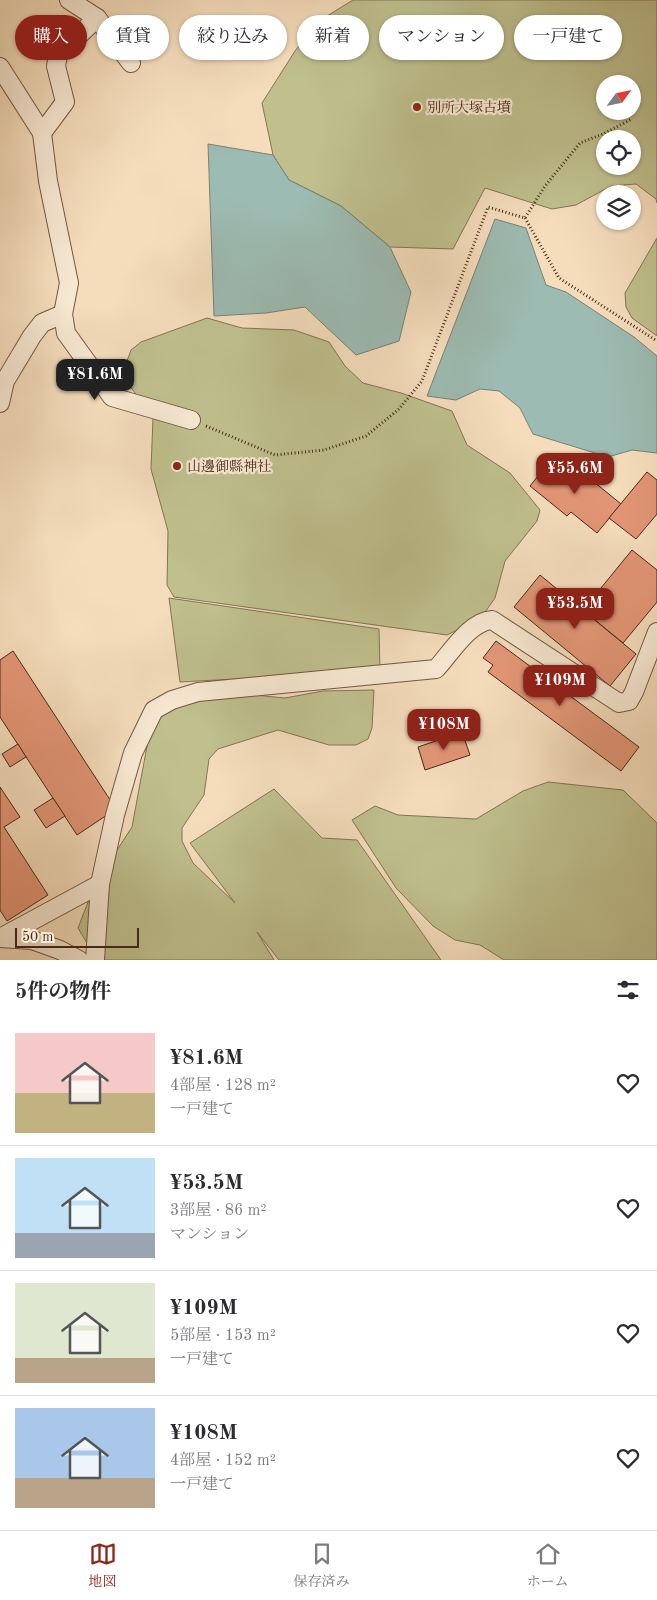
<!DOCTYPE html>
<html lang="ja">
<meta charset="utf-8">
<style>
:root{--surface:#fff;--page:#f2f2f3;--text:#2b2b33;--muted:#7c7c81;--line:#e1e1e2;--accent:#8f2418}
body{margin:0;font-family:"Old Standard TT","Noto Serif JP",serif;background:var(--page);color:var(--text);height:100vh;display:flex;flex-direction:column;font-size:19px;white-space:nowrap}
*{box-sizing:border-box;margin:0}
p{font-size:16px;color:var(--muted)}
.icon{flex:none;width:28px;height:28px;fill:none;stroke:currentColor;stroke-width:2;stroke-linecap:round;stroke-linejoin:round}
.map{position:relative;height:960px;overflow:hidden}
.drawer{display:flex;flex-direction:column;background:var(--surface);flex:1}
.drawer>*{flex:none}
.banner{position:absolute;left:15px;top:15px;width:628px;height:45px;display:flex;gap:10px}
.needle{width:32px;rotate:57deg}
.controls{position:absolute;left:596px;top:75px;display:grid;gap:10px}
.controls a{display:grid;place-items:center;width:45px;height:45px;border-radius:50%;background:var(--surface);box-shadow:0 1px 4px #0004;font-size:25px}
.scale{position:absolute;left:15px;bottom:12px;width:124px;box-sizing:border-box;padding-left:5px;border:2px solid #482a19;border-top:0;font-size:14px;line-height:18px;white-space:nowrap;color:#482a19;-webkit-text-stroke:4px #f8e9d3;paint-order:stroke}
.price{position:absolute;translate:-50% -42px;padding:0 11px;border-radius:10px;background:var(--accent);color:#fff;font-size:16px;line-height:32px;filter:drop-shadow(0 1px 2px #0008)}
.price::after{content:'';position:absolute;left:50%;top:30px;width:15px;height:11px;margin-left:-8px;background:inherit;clip-path:polygon(0 0,100% 0,50% 100%)}
.price.on{background:#222;color:#fff}
ul{padding:0;list-style:none}
li{display:flex;align-items:center;gap:15px;height:125px;padding:0 15px}
li+li{border-top:1px solid var(--line)}
li span{display:grid;place-items:center;flex:none;width:140px;height:100px;border-radius:0px;color:#555}
li>.icon{margin-inline-start:auto}
span .icon{width:60px;height:60px;fill:#fffc;stroke-width:1}
li b{font-size:21px}
h2{display:flex;justify-content:space-between;align-items:center;height:60px;padding:0 15px;font-size:21px}
.chip{padding:0 18px;border-radius:22px;background:var(--surface);box-shadow:0 1px 4px #0004;font-size:18px;line-height:45px}
.chip.on{background:var(--accent);color:#fff}
.tab-bar{display:flex;justify-content:space-around;align-items:center;height:70px;border-top:1px solid var(--line);background:var(--surface);font-size:14px;color:var(--muted)}
.tab-bar a{display:grid;justify-items:center;gap:2px}
.tab-bar .on{color:var(--accent)}
.map>svg:first-child{display:block}
.green{fill:#bfc08e;stroke:#847554;fill-rule:evenodd}
.water{fill:#9cbbb2;stroke:#7a8175}
.building{fill:#e39676;stroke:#482a19}
.lines{fill:none;stroke-linecap:round;stroke-linejoin:round}
.minor-casing{stroke:#735742;stroke-width:20}
.path{stroke:#482a19;stroke-width:3;stroke-dasharray:1 2.5;stroke-linecap:butt}
.minor{stroke:#f8e9d3;stroke-width:18}
.poi-dot{fill:#8f2418;stroke:#f8e9d3;stroke-width:2}
.labels{text-anchor:middle;stroke-width:4.5;stroke-linejoin:round;paint-order:stroke}
.poi-label{font-size:14px;fill:#482a19;stroke:#f8e9d3;text-anchor:start}
</style>
<div class="map">
<svg width="657" height="960" viewBox="0 0 657 960">
<rect width="100%" height="100%" fill="#f5ddbc"/>
<filter id="stains"><feTurbulence type="fractalNoise" baseFrequency=".004" numOctaves="4"/><feColorMatrix values="0 0 0 0 .2 0 0 0 0 .09 0 0 0 0 .02 0 0 0 .5 -.17"/></filter>
<radialGradient id="worn" r=".72"><stop offset=".6" stop-color="#630" stop-opacity="0"/><stop offset="1" stop-color="#630" stop-opacity=".3"/></radialGradient>
<!-- green -->
<g class="green">
<path d="M353 0H657V203L656 199 636 184 611 186 576 205 552 209 485 188 453 249 390 247 341 206 289 180 273 155 262 103 295 51 319 21ZM605 84H632V111H605ZM605 139H632V166H605Z"/>
<path d="M657 238V336L632 318 626 307 625 293Z"/>
<path d="M207 318 242 328 294 330 329 342 345 366 363 383 401 393 452 411 467 445 510 473 540 510 537 521 505 561 495 598 481 618 447 635 174 597 167 585 168 531 151 469 153 418 122 375 131 350 141 342Z"/>
<path d="M169 598 379 629 380 671 180 682Z"/>
<path d="M374 690 372 728 368 739 356 745H329L278 730 218 749 209 759 204 795 182 828V841L193 863 235 903 190 843 274 789 322 838 357 840 441 960H279L257 932 274 960H97L78 928 95 884 132 827 152 719 171 701 233 693 285 698 323 691Z"/>
<path d="M548 782 623 790 657 823V960H504L480 945 455 940 433 926 396 888 352 820 375 806 398 815 476 819 523 791Z"/>
</g>
<!-- water -->
<g class="water">
<path d="M208 144 273 155 289 180 341 206 390 247 411 292 399 341 356 355 305 307 266 313 214 316Z"/>
<path d="M495 219 526 228 546 285 566 292 634 337 657 356V453L632 450 608 457 533 434 520 408 499 391 480 389 456 400 427 396Z"/>
</g>
<!-- building -->
<g class="building">
<path d="M554 456 579 476 582 472 621 504 597 533 571 512 567 516 530 486Z"/>
<path d="M647 472 657 480V514L636 539 609 518Z"/>
<path d="M632 550 657 570V602L623 643 583 610Z"/>
<path d="M540 575 636 654 610 686 514 607Z"/>
<path d="M496 641 639 747 621 771 488 672 493 665 483 658Z"/>
<path d="M13 651 116 809 77 835 0 717V660Z"/>
<path d="M462 732 470 755 425 770 418 747Z"/>
<path d="M18 744 26 757 10 767 2 754Z"/>
<path d="M0 787 20 817 4 827 48 895 7 921 0 910Z"/>
<path d="M53 798 65 816 46 828 34 810Z"/>
</g>
<g class="lines">
<defs>
<g id="minor">
<path d="M69 0 97 18 131 63"/>
<path d="M0 67 42 133 48 181 69 283 63 314 66 333 112 397 191 420"/>
<path d="M42 133 65 102 56 66 58 55 97 18"/>
<path d="M0 403 5 381 32 336 42 323 63 314"/>
<path d="M0 938 100 884"/>
<path d="M0 938 32 940 60 950 79 960"/>
<path d="M95 960 100 884 115 815 133 753 154 710 172 700 198 692 436 669C450 654 470 621 492 620L619 703 629 701 634 692 657 632"/>
</g>
</defs>
<!-- minor casing -->
<use href="#minor" class="minor-casing"/>
<!-- path -->
<g class="path">
<path d="M525 218 559 278 657 341"/>
<path d="M206 426 275 455 324 450 366 436 399 409 422 381 488 207 525 218 545 186 580 143 603 134 632 119"/>
</g>
<!-- minor -->
<use href="#minor" class="minor"/>
</g>
<!-- markers -->
<g class="poi-dot">
<circle cx="417" cy="107" r="5"/>
<circle cx="177" cy="466" r="5"/>
</g>
<g class="labels">
<!-- poi labels -->
<g class="poi-label">
<text x="427" y="112">別所大塚古墳</text>
<text x="187" y="471">山邊御縣神社</text>
</g>
</g>
<rect width="100%" height="100%" filter="url(#stains)"/>
<rect width="100%" height="100%" fill="url(#worn)"/>
</svg>
<div class="controls">
<a><svg class="needle" viewBox="-14 -14 28 28"><path d="M0-13l5 13h-10z" fill="#e53935"/><path d="M0 13l5-13h-10z" fill="#7c7c81"/></svg></a>
<a><svg class="icon" aria-label="locate" viewBox="0 0 24 24"><circle cx="12" cy="12" r="6"/><path d="M12 2v4M12 18v4M2 12h4M18 12h4"/></svg></a>
<a><svg class="icon" aria-label="layers" viewBox="0 0 24 24"><path d="M12 4l9 5-9 5-9-5zM3 14l9 5 9-5"/></svg></a>
</div>
<div class="scale">50 m</div>
<b class="price on" style="left:95px;top:401px">¥81.6M</b>
<b class="price" style="left:575px;top:495px">¥55.6M</b>
<b class="price" style="left:575px;top:630px">¥53.5M</b>
<b class="price" style="left:560px;top:707px">¥109M</b>
<b class="price" style="left:444px;top:751px">¥108M</b>
<div class="banner">
<a class="chip on">購入</a>
<a class="chip">賃貸</a>
<a class="chip">絞り込み</a>
<a class="chip">新着</a>
<a class="chip">マンション</a>
<a class="chip">一戸建て</a>
</div>
</div>
<section class="drawer">
<h2>5件の物件<svg class="icon" aria-label="filters" viewBox="0 0 24 24"><path d="M4 7h16M4 17h16"/><circle cx="9" cy="7" r="2"/><circle cx="15" cy="17" r="2"/></svg></h2>
<ul>
<li><span style="background:linear-gradient(#f6c9c9 60%,#c2b280 0)"><svg class="icon" aria-label="home" viewBox="0 0 24 24"><path d="M3 11l9-7 9 7M6 9v11h12V9"/></svg></span><div><b>¥81.6M</b><p>4部屋 · 128 m²</p><p>一戸建て</p></div><svg class="icon" aria-label="heart" viewBox="0 0 24 24"><path d="M12 20l-8-8c-3-5 5-10 8-4 3-6 11-1 8 4z"/></svg></li>
<li><span style="background:linear-gradient(#bfe0f5 75%,#9aa5b1 0)"><svg class="icon" aria-label="home" viewBox="0 0 24 24"><path d="M3 11l9-7 9 7M6 9v11h12V9"/></svg></span><div><b>¥53.5M</b><p>3部屋 · 86 m²</p><p>マンション</p></div><svg class="icon" aria-label="heart" viewBox="0 0 24 24"><path d="M12 20l-8-8c-3-5 5-10 8-4 3-6 11-1 8 4z"/></svg></li>
<li><span style="background:linear-gradient(#dfe7d0 75%,#b9a48a 0)"><svg class="icon" aria-label="home" viewBox="0 0 24 24"><path d="M3 11l9-7 9 7M6 9v11h12V9"/></svg></span><div><b>¥109M</b><p>5部屋 · 153 m²</p><p>一戸建て</p></div><svg class="icon" aria-label="heart" viewBox="0 0 24 24"><path d="M12 20l-8-8c-3-5 5-10 8-4 3-6 11-1 8 4z"/></svg></li>
<li><span style="background:linear-gradient(#a9c7e8 70%,#b9a48a 0)"><svg class="icon" aria-label="home" viewBox="0 0 24 24"><path d="M3 11l9-7 9 7M6 9v11h12V9"/></svg></span><div><b>¥108M</b><p>4部屋 · 152 m²</p><p>一戸建て</p></div><svg class="icon" aria-label="heart" viewBox="0 0 24 24"><path d="M12 20l-8-8c-3-5 5-10 8-4 3-6 11-1 8 4z"/></svg></li>
</ul>
</section>
<nav class="tab-bar">
<a class="on"><svg class="icon" aria-label="map" viewBox="0 0 24 24"><path d="M3 6l6-2 6 2 6-2v14l-6 2-6-2-6 2zM9 4v14M15 6v14"/></svg>地図</a>
<a><svg class="icon" aria-label="saved" viewBox="0 0 24 24"><path d="M7 4h10v16l-5-4-5 4z"/></svg>保存済み</a>
<a><svg class="icon" aria-label="home" viewBox="0 0 24 24"><path d="M3 11l9-7 9 7M6 9v11h12V9"/></svg>ホーム</a>
</nav>
